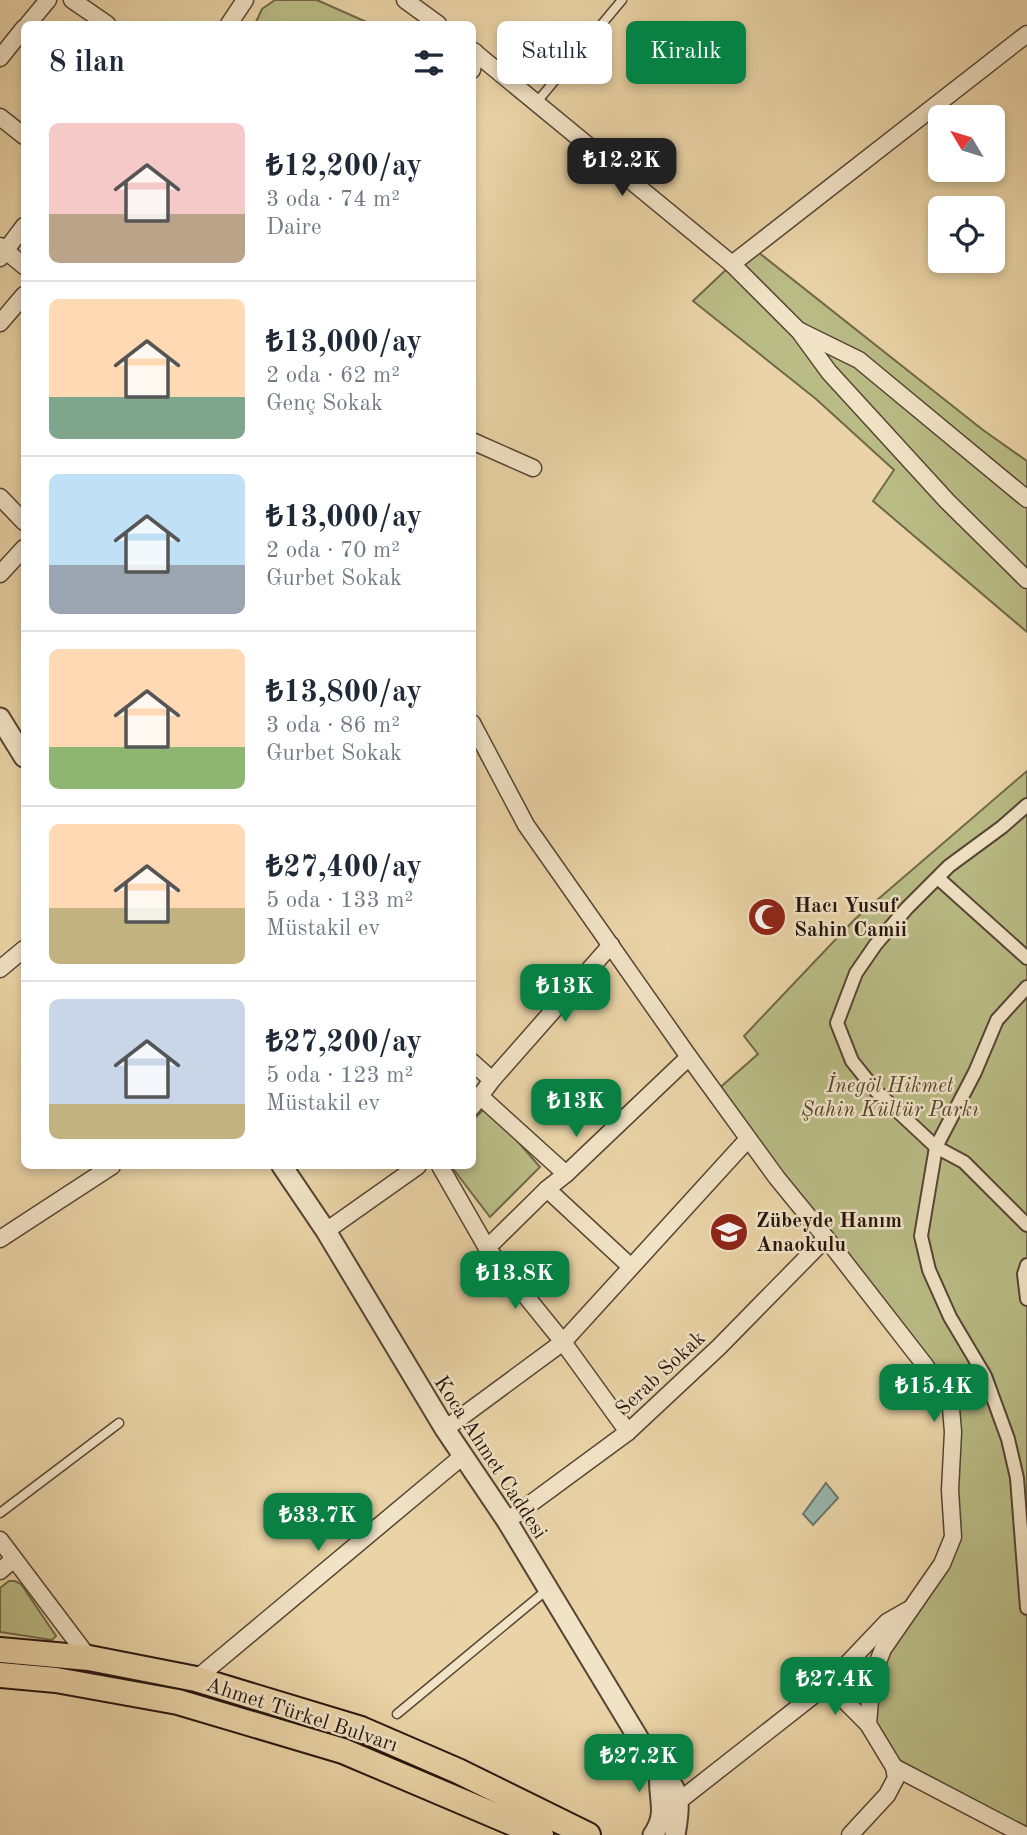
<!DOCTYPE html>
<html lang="tr">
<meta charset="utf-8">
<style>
:root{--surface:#fff;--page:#f2f2f3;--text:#1f2937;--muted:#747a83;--line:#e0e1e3;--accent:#0b8043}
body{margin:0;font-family:"Old Standard TT",serif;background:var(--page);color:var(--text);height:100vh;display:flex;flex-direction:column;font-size:26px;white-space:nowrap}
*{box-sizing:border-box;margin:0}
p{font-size:23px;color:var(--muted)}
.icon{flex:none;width:38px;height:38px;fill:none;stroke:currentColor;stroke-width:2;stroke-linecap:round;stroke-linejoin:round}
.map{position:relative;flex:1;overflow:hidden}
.drawer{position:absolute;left:21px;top:21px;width:455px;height:1148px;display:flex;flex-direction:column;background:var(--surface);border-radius:10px;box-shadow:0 4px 10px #0003}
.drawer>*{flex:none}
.hud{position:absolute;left:497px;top:21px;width:424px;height:63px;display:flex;gap:14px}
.needle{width:46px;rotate:308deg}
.fabs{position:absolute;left:928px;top:105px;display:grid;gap:14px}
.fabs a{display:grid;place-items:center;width:77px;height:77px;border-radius:10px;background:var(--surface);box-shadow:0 4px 10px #0003;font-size:35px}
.price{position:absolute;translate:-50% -60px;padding:0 16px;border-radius:14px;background:var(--accent);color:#fff;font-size:23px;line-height:46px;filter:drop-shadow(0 2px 4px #0008)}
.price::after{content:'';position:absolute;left:50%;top:42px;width:21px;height:16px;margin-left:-10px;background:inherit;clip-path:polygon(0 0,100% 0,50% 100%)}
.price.active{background:#222;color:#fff}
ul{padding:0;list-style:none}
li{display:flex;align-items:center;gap:21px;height:175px;padding:0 28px}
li+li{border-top:2px solid var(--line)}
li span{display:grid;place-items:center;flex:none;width:196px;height:140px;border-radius:10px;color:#555}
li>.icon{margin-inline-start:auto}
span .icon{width:84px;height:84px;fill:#fffc;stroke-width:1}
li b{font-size:30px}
h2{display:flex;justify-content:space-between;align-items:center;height:84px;padding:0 28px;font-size:30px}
.pill{padding:0 24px;border-radius:10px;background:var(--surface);box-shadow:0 4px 10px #0003;font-size:24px;line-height:63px}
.pill.active{background:var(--accent);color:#fff}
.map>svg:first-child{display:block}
.green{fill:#b9bc85;stroke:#70684a;stroke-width:2}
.water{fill:#98b7ad;stroke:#6a766d;stroke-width:2}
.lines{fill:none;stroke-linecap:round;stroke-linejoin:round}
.service-casing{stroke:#574534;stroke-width:11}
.pedestrian-casing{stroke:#574534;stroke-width:16}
.minor-casing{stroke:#574534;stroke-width:19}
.tertiary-casing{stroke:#574534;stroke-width:23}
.primary-casing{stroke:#26150e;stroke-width:28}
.service{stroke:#f1e3c6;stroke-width:8}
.pedestrian{stroke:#f1e3c6;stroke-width:12}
.minor{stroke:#f1e3c6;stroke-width:16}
.tertiary{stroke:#f1e3c6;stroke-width:19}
.primary{stroke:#ead4a7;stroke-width:24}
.labels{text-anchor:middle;stroke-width:5;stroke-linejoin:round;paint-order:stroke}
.poi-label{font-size:21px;font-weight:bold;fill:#26150e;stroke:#f1e3c6;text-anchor:start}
.park-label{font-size:21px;font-style:italic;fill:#524732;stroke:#f1e3c6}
.street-label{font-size:21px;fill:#26150e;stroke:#f1e3c6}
</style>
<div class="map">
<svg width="1027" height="1835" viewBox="0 0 1027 1835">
<rect width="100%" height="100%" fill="#ead4a7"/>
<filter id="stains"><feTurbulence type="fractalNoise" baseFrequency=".00286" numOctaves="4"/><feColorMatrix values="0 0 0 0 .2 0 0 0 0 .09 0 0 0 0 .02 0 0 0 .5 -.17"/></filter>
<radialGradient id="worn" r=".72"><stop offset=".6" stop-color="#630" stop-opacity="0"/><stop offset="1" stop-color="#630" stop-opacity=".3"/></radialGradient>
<!-- green -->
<g class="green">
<path d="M275 0H317L371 24H255L262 9Z"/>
<path d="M753 248 983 430 1027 461V632L873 501 894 470 816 399 693 301 732 264Z"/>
<path d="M1027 771V1835L894 1767 868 1724 872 1677 953 1537 951 1408 715 1092 758 1054 744 1036 855 919Z"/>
<path d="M489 1109 540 1167 490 1217 451 1166H472L473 1120 482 1111Z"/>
<path d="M9 1581H15L21 1584 56 1636 52 1640 0 1632V1588Z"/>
</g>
<!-- water -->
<path class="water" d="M826 1483 838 1498 813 1525 803 1514Z"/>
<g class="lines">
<defs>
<g id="service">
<path d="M536 103 622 0"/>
<path d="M0 1513 119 1423"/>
<path d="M397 1714 548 1589"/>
</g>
<g id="pedestrian">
<path d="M1027 805 1002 827 949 866 907 908 876 944 856 973 837 1023 852 1061 876 1091 936 1147 964 1162 1027 1225"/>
<path d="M938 878 1027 958"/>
<path d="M1027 987 997 1020 975 1072 936 1147 921 1236 929 1270 950 1317 985 1376 1008 1439 1017 1478 1027 1608"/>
<path d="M1027 1265 1024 1274 1027 1299"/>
</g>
<g id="minor">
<path d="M72 0 107 24"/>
<path d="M405 0 438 24"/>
<path d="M28 24 48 0"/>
<path d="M229 24 245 0"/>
<path d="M472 50 732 264 799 331 829 372 947 501 1027 580"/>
<path d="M0 58 24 28"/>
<path d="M472 70 475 52"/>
<path d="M0 117 24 136"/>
<path d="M0 246 24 266"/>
<path d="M0 258 24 226"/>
<path d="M732 264 1027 34"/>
<path d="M0 323 24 295"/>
<path d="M800 331 859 360 1027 499"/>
<path d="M472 441 533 468"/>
<path d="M0 497 24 522"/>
<path d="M0 574 24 548"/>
<path d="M472 723 526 825 689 1057 777 1178 826 1238 924 1364 939 1385 951 1408 953 1432 950 1490 953 1537 942 1564 883 1649 872 1677 868 1724 894 1767 896 1778 887 1795 850 1835"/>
<path d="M0 969 24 949"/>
<path d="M472 1062 492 1080"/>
<path d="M481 1097 566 1174"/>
<path d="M472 1107 492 1080 611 945"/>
<path d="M440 1166 487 1248 563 1342 628 1432"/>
<path d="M547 1189 631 1267"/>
<path d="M326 1231 418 1166"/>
<path d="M0 1239 112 1166"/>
<path d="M487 1248 547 1189 566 1174 689 1057"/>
<path d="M445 1429 563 1342 748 1139"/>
<path d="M507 1521 628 1432 719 1347 826 1238"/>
<path d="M0 1540 89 1658"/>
<path d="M0 1571 14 1559"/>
<path d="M196 1679 464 1455"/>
<path d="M828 1684 868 1724"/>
<path d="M894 1767 1024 1835"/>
<path d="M670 1808 828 1684 887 1622 908 1610"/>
</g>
<g id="tertiary">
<path d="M0 718 24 757"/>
<path d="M282 1166 326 1231 445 1429 507 1521 660 1774C684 1789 679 1811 675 1835"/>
<path d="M653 1835C669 1812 657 1798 660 1774"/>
</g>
<g id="primary">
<path d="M0 1650 89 1658 196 1679 361 1729 458 1771 588 1835"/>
<path d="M0 1675 56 1680 178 1702 343 1751 541 1835"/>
</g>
</defs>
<!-- service casing -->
<use href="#service" class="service-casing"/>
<!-- pedestrian casing -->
<use href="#pedestrian" class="pedestrian-casing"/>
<!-- minor casing -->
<use href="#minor" class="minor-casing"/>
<!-- tertiary casing -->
<use href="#tertiary" class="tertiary-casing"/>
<!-- primary casing -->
<use href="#primary" class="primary-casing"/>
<!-- service -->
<use href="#service" class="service"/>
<!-- pedestrian -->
<use href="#pedestrian" class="pedestrian"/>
<!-- minor -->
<use href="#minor" class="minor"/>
<!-- tertiary -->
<use href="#tertiary" class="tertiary"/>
<!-- primary -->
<use href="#primary" class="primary"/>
</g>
<!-- icons -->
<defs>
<symbol id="mosque-disc" viewBox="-11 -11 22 22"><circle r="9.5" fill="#8f2418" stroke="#f1e3c6"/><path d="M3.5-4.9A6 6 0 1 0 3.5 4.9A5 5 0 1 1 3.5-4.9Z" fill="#fff"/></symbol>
<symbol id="school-disc" viewBox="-11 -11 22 22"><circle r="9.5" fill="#8f2418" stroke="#f1e3c6"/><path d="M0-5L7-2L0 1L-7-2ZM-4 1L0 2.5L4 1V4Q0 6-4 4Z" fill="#fff"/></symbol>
</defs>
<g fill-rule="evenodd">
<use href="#mosque-disc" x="745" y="895" width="44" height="44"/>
<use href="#school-disc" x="707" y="1210" width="44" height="44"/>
</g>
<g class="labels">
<!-- poi labels -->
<g class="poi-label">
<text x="794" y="912">Hacı Yusuf<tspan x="794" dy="24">Sahin Camii</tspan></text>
<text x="756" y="1227">Zübeyde Hanım<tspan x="756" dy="24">Anaokulu</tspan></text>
</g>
<!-- park labels -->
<g class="park-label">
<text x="890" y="1092">İnegöl Hikmet<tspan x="890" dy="24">Şahin Kültür Parkı</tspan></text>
</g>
<!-- street labels -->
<g class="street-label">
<text transform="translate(660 1373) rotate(-43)" y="7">Serab Sokak</text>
<text transform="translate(491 1457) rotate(57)" y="7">Koca Ahmet Caddesi</text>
<text transform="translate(302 1714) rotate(18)" y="7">Ahmet Türkel Bulvarı</text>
</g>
</g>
<rect width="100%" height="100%" filter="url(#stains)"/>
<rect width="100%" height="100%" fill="url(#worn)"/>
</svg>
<div class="fabs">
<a><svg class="needle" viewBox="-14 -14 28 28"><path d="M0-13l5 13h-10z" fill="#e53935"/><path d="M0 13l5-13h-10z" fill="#747a83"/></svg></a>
<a><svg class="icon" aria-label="locate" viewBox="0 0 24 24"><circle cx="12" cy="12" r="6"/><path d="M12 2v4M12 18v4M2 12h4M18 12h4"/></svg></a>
</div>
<b class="price active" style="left:622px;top:198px">₺12.2K</b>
<b class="price" style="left:565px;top:1024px">₺13K</b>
<b class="price" style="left:576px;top:1139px">₺13K</b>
<b class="price" style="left:515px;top:1311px">₺13.8K</b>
<b class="price" style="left:934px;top:1424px">₺15.4K</b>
<b class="price" style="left:318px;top:1553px">₺33.7K</b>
<b class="price" style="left:835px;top:1717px">₺27.4K</b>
<b class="price" style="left:639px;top:1794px">₺27.2K</b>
<div class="hud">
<a class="pill">Satılık</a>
<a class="pill active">Kiralık</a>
</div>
<section class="drawer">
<h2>8 ilan<svg class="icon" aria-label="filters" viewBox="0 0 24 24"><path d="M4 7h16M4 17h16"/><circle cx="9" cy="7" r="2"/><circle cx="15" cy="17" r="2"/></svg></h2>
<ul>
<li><span style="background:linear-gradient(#f6c9c9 65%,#b9a48a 0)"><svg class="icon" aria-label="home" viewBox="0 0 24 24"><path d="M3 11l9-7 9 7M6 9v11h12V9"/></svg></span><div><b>₺12,200/ay</b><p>3 oda · 74 m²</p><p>Daire</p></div></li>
<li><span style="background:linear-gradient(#ffd9b3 70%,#7fa58c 0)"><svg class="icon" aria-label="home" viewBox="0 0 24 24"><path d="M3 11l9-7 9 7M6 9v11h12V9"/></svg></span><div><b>₺13,000/ay</b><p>2 oda · 62 m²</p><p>Genç Sokak</p></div></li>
<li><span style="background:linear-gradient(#bfe0f5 65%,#9aa5b1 0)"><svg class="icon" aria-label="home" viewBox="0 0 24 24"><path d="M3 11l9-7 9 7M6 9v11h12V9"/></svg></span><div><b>₺13,000/ay</b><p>2 oda · 70 m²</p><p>Gurbet Sokak</p></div></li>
<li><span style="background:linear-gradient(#ffd9b3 70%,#8fb573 0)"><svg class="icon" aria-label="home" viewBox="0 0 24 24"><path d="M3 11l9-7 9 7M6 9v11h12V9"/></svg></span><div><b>₺13,800/ay</b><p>3 oda · 86 m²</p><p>Gurbet Sokak</p></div></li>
<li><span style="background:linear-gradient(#ffd9b3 60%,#c2b280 0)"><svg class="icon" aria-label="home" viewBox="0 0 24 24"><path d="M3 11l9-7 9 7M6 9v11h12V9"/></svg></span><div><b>₺27,400/ay</b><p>5 oda · 133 m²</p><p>Müstakil ev</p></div></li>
<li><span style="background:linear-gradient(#c9d6e8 75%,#c2b280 0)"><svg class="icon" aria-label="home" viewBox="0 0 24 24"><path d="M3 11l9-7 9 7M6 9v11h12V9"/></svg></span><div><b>₺27,200/ay</b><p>5 oda · 123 m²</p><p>Müstakil ev</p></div></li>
</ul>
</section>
</div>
